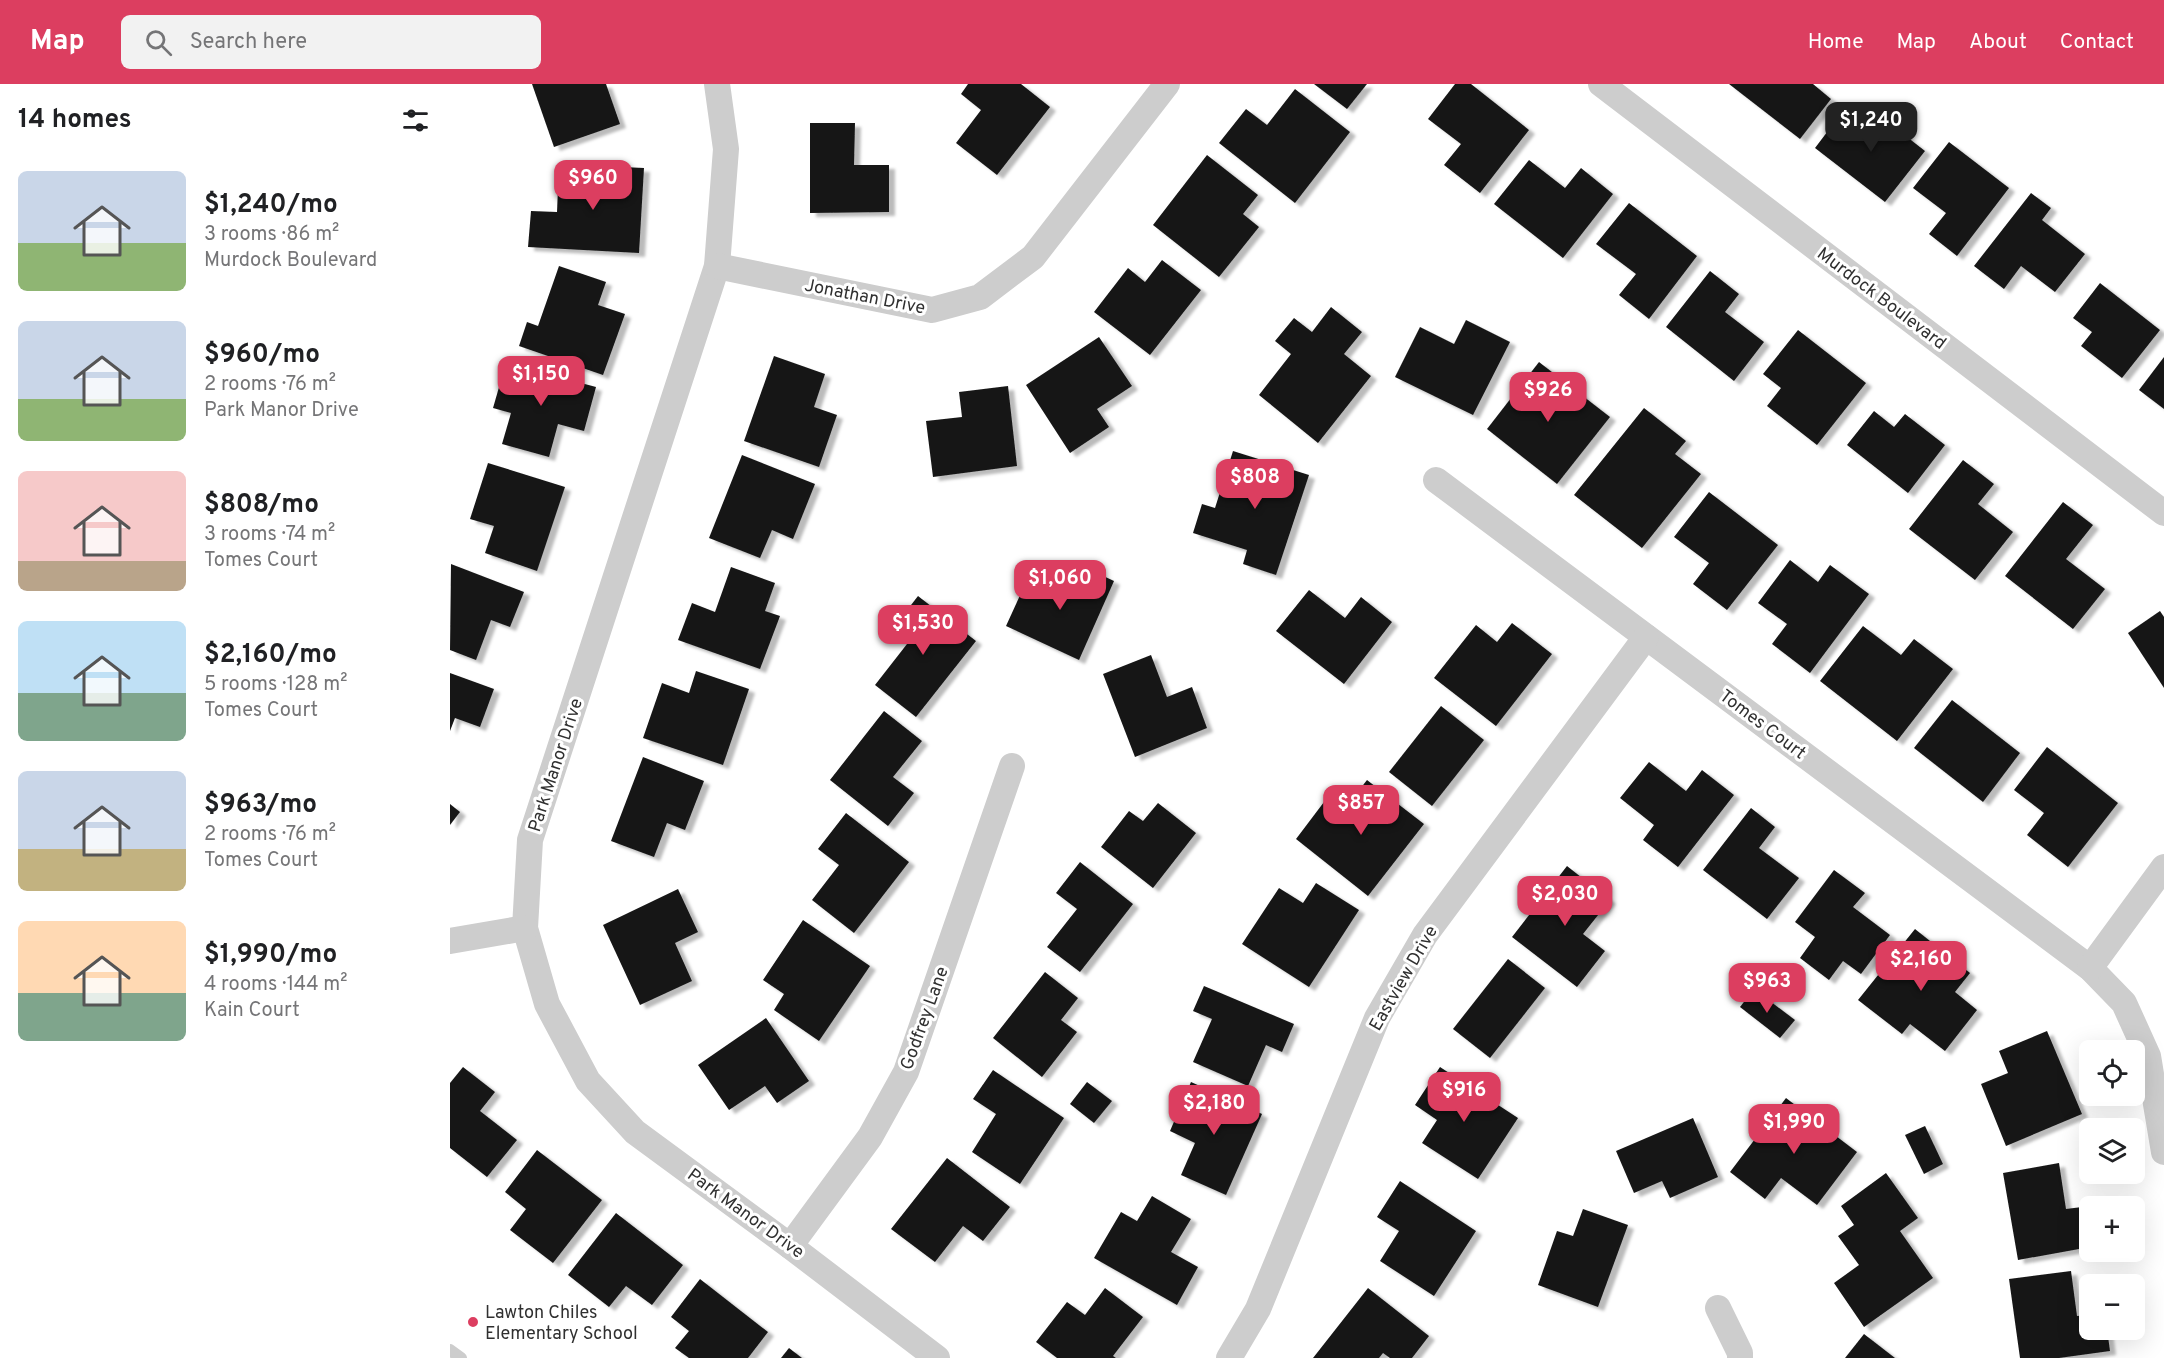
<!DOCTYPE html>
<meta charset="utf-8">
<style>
:root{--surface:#fff;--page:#f2f2f2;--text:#202124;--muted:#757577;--accent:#dc3e60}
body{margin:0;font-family:Overpass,sans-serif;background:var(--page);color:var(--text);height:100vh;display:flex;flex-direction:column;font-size:22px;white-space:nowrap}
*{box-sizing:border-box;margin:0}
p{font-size:20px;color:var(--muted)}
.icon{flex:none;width:33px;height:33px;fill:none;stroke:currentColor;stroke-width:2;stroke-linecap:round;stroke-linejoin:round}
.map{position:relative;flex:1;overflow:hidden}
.drawer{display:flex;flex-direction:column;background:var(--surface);width:450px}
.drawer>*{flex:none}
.tools{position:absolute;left:1629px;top:956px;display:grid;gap:12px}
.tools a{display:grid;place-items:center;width:66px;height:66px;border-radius:9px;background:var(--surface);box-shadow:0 6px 24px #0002;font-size:30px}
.price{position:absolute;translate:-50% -51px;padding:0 14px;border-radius:12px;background:var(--accent);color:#fff;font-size:20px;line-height:39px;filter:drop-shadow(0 2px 3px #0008)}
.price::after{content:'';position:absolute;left:50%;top:36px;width:18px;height:14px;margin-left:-9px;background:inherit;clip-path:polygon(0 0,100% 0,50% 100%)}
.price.on{background:#222;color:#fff}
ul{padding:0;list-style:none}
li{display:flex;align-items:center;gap:18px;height:150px;padding:0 18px}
li span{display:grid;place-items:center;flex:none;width:168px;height:120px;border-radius:9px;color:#555}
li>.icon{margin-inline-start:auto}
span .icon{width:72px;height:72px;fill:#fffc;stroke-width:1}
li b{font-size:26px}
h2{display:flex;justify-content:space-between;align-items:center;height:72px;padding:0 18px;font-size:26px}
header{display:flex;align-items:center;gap:36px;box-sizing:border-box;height:84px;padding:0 30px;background:var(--accent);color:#fff}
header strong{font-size:28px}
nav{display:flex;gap:33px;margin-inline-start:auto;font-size:21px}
.search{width:420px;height:54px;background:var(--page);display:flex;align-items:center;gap:15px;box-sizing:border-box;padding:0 21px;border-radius:9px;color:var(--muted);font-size:22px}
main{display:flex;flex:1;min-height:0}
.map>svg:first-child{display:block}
.building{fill:#171717;filter:url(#shadow)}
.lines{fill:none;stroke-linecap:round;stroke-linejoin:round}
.service{stroke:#cdcdcd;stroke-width:12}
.minor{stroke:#cdcdcd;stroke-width:26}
.poi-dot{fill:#dc3e60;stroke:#fff;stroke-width:2}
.labels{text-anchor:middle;stroke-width:6;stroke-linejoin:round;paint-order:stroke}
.street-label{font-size:18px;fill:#303030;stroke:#fff}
.poi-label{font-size:18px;fill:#303030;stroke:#fff;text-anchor:start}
</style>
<header>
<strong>Map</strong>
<div class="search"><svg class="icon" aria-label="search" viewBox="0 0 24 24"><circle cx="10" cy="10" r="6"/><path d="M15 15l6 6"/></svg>Search here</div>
<nav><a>Home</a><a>Map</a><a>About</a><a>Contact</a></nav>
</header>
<main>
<section class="drawer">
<h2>14 homes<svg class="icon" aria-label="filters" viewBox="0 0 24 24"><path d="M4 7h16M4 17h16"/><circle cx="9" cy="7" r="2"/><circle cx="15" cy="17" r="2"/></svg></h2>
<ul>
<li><span style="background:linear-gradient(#c9d6e8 60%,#8fb573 0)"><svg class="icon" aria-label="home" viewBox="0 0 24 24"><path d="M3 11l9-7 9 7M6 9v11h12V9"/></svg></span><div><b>$1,240/mo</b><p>3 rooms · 86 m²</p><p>Murdock Boulevard</p></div></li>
<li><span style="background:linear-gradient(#c9d6e8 65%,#8fb573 0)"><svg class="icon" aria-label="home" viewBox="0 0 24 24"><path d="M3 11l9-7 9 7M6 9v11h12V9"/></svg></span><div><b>$960/mo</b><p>2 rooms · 76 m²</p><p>Park Manor Drive</p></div></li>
<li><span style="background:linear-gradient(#f6c9c9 75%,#b9a48a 0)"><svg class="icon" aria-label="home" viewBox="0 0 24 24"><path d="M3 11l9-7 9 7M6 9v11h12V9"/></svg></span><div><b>$808/mo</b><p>3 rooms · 74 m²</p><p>Tomes Court</p></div></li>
<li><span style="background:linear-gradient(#bfe0f5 60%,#7fa58c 0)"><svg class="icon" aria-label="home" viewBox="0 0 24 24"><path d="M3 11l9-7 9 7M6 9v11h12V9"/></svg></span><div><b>$2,160/mo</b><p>5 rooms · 128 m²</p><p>Tomes Court</p></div></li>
<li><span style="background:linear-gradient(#c9d6e8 65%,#c2b280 0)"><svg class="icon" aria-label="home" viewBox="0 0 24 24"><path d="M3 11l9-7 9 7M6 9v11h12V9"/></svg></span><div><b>$963/mo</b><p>2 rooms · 76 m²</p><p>Tomes Court</p></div></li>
<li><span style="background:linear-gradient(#ffd9b3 60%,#7fa58c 0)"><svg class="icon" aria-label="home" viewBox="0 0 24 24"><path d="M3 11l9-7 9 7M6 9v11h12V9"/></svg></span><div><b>$1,990/mo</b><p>4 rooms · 144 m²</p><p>Kain Court</p></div></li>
</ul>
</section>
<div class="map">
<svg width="1714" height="1274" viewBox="0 0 1714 1274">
<defs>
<filter id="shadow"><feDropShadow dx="6" dy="4" stdDeviation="1.5" flood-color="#0004"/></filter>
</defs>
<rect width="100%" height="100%" fill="#fff"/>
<!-- building -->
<g class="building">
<path d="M82 0H156L170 40 104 63Z"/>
<path d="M518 0H571L600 23 547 91 506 59 531 26 511 10Z"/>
<path d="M864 0H917L897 25Z"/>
<path d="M1005 0H1021L1079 46 1030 109 994 81 1011 60 978 35Z"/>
<path d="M1279 0H1363L1381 15 1350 55Z"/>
<path d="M845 5 900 48 845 119 769 59 796 25 817 41Z"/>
<path d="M1393 27 1413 43 1425 28 1475 67 1435 118 1365 64Z"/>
<path d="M360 39H405L404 81H439V128L360 129Z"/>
<path d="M1499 58 1559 104 1507 172 1479 150 1496 129 1463 104Z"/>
<path d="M757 71 808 111 793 130 809 143 769 193 703 141Z"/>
<path d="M1079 76 1115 104 1131 84 1163 110 1113 174 1044 120Z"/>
<path d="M109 80 194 84 189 169 78 163 81 127 107 128Z"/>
<path d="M1581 109 1601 124 1592 136 1635 170 1605 208 1571 182 1554 205 1524 182Z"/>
<path d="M1179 119 1247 172 1199 235 1169 211 1186 190 1146 160Z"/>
<path d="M712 176 751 206 700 271 644 228 678 184 695 198Z"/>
<path d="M109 182 156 198 148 221 175 230 153 291 69 262 77 238 88 242Z"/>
<path d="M1260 187 1289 210 1275 228 1314 258 1284 297 1216 243Z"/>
<path d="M1650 199 1710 246 1672 294 1631 262 1642 248 1623 234Z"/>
<path d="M881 223 912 248 894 270 921 292 868 359 809 311 841 270 825 257 844 234 862 248Z"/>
<path d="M1016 236 1060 258 1023 331 945 293 970 243 1004 260Z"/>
<path d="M1348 246 1416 299 1367 361 1317 322 1331 304 1313 290Z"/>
<path d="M649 253 682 302 647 325 659 343 620 369 576 301Z"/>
<path d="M324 272 375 290 364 323 387 331 369 383 294 357Z"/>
<path d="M1714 273V325L1689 306Z"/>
<path d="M1089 278 1160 333 1107 400 1037 345Z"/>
<path d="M56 279 146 303 134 347 108 340 99 373 52 360 61 329 43 324Z"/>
<path d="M558 302 567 382 483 393 476 337 512 333 509 308Z"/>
<path d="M1194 324 1236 357 1225 370 1251 390 1192 464 1124 411Z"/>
<path d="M1424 327 1444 343 1455 330 1495 361 1458 409 1397 361Z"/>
<path d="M783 367 859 391 826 491 793 480 797 466 743 449 752 420 765 424Z"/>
<path d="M292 371 365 400 343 455 322 446 310 474 259 454Z"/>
<path d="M1513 376 1544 400 1528 420 1563 448 1525 496 1459 445Z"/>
<path d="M38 379 115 403 87 487 35 469 44 442 20 435Z"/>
<path d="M1259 408 1328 461 1277 526 1243 500 1259 479 1224 453Z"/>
<path d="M1613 418 1643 441 1616 475 1655 505 1623 545 1555 492Z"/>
<path d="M1340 476 1368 498 1380 481 1419 510 1360 589 1322 560 1337 540 1308 519Z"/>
<path d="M1 480 74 508 60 543 41 536 26 576 0 566Z"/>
<path d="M281 483 325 499 315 527 330 532 310 585 228 556 242 519 265 528Z"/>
<path d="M636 484 664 497 629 576 556 542 582 485 627 505Z"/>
<path d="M859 506 895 534 911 513 942 538 894 600 826 547Z"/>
<path d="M468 512 526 557 466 633 425 601 457 560 441 547Z"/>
<path d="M1710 527 1714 533V604L1678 549Z"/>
<path d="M1062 539 1102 570 1046 642 984 594 1026 541 1047 558Z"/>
<path d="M1413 542 1451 571 1464 555 1503 585 1447 657 1370 597Z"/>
<path d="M701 571 717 613 742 603 757 644 685 673 653 590Z"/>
<path d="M246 587 299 605 273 681 193 654 212 599 239 609Z"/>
<path d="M0 589 44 605 30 643 5 634 0 647Z"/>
<path d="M1502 616 1570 669 1533 718 1464 664Z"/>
<path d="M991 622 1034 656 982 722 939 688Z"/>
<path d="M434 627 472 657 443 693 464 709 438 742 380 696Z"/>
<path d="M1597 663 1668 719 1618 783 1577 751 1594 729 1564 706Z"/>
<path d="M193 673 254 697 235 746 217 739 204 773 161 757Z"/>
<path d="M1199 678 1236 707 1252 686 1284 711 1228 783 1193 756 1204 741 1170 714Z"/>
<path d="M917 696 974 740 918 812 846 755 874 718 890 731Z"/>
<path d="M708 719 746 749 703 804 651 763 679 727 693 737Z"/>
<path d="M0 720 10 728 0 741Z"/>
<path d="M1301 724 1325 743 1309 764 1349 794 1317 835 1253 786Z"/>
<path d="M396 729 459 778 404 849 362 816 389 781 368 765Z"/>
<path d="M630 778 683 820 630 888 597 863 627 825 606 809Z"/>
<path d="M1117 782 1160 816 1133 850 1155 867 1127 903 1062 853Z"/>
<path d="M1384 786 1415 809 1403 823 1440 851 1411 890 1393 877 1379 896 1350 874 1365 853 1345 838Z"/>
<path d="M866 799 909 826 859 903 792 860 829 804 853 819Z"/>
<path d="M228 805 248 848 225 859 242 897 190 921 153 841Z"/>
<path d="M353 836 420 882 369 957 324 926 334 910 313 896Z"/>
<path d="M1465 845 1520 889 1505 908 1527 926 1495 967 1460 940 1452 950 1408 916Z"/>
<path d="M1058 875 1095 904 1040 974 1003 945Z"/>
<path d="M595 888 628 914 611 936 627 948 592 993 543 954Z"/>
<path d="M754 902 844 940 832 968 816 961 798 1002 743 978 762 935 743 927Z"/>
<path d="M1304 905 1345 936 1330 954 1290 923Z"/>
<path d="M316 934 359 997 327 1019 315 1002 279 1026 248 981Z"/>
<path d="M1597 947 1632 1030 1556 1062 1531 1000 1558 989 1549 967Z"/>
<path d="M13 983 45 1008 30 1027 67 1056 37 1093 0 1064V999Z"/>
<path d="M990 983 1068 1034 1028 1095 972 1059 987 1036 965 1021Z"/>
<path d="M543 986 614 1034 570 1100 522 1068 546 1030 523 1015Z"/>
<path d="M637 998 662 1017 644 1039 620 1020Z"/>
<path d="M741 998 812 1030 776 1111 731 1091 745 1059 720 1047Z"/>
<path d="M1336 1014 1407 1068 1367 1121 1331 1094 1315 1115 1280 1088Z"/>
<path d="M1243 1034 1268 1093 1220 1114 1212 1097 1184 1109 1166 1067Z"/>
<path d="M1475 1042 1493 1080 1474 1090 1455 1051Z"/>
<path d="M87 1066 152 1116 103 1179 60 1146 76 1125 55 1108Z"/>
<path d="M497 1074 560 1123 533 1157 513 1142 485 1178 441 1145Z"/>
<path d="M1609 1079 1616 1125 1640 1122V1163L1568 1176 1553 1089Z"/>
<path d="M1436 1089 1468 1134 1450 1147 1483 1194 1414 1243 1384 1199 1409 1181 1388 1152 1404 1141 1391 1122Z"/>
<path d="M950 1097 1026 1147 984 1212 930 1177 949 1147 927 1133Z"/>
<path d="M702 1112 741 1135 721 1168 748 1183 727 1221 644 1174 671 1128 687 1137Z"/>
<path d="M1133 1125 1178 1141 1148 1223 1088 1201 1107 1147 1123 1152Z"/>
<path d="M166 1129 233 1181 202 1221 176 1202 159 1223 118 1191Z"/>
<path d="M1621 1187 1627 1232 1640 1231V1245H1657L1660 1267 1609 1274H1570L1559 1195Z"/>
<path d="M250 1195 318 1248 298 1274H239L225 1264 239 1247 221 1233Z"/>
<path d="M655 1204 693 1233 663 1272 666 1274H607L586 1258 617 1218 635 1231Z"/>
<path d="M918 1204 979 1252 962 1274H940L933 1269 929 1274H863Z"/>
<path d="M1414 1250 1445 1274H1395Z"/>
<path d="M339 1264 352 1274H331Z"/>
</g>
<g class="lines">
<!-- service -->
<path class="service" d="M0 1266 11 1274"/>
<!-- minor -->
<g class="minor">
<path d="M267 0 276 65 267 182 80 756 75 844 97 920 138 997 185 1048 340 1162 487 1274"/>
<path d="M1151 0 1714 429"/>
<path d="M267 182 482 226 530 213 583 173 717 0"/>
<path d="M986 396 1640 884 1674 919 1698 972 1714 1068"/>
<path d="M0 857 75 844"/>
<path d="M1640 884 1714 783"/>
<path d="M340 1162 420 1053 456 988 562 682"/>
<path d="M1268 1224 1290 1269V1274"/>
<path d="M779 1274 808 1225 927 934 975 851 1196 553"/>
</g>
</g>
<!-- markers -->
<circle class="poi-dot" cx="23" cy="1238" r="6"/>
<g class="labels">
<!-- street labels -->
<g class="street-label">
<text transform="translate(415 212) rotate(11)" y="6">Jonathan Drive</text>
<text transform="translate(1432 214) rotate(37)" y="6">Murdock Boulevard</text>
<text transform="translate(1313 640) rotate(37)" y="6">Tomes Court</text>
<text transform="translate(105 681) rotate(-72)" y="6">Park Manor Drive</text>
<text transform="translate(953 894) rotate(-60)" y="6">Eastview Drive</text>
<text transform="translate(474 934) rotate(-70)" y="6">Godfrey Lane</text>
<text transform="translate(296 1129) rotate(36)" y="6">Park Manor Drive</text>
</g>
<!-- poi labels -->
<g class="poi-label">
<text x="35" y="1234">Lawton Chiles<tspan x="35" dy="21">Elementary School</tspan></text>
</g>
</g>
</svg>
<div class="tools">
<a><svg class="icon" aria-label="locate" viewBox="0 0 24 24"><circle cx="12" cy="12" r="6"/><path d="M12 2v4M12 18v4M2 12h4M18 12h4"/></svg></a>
<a><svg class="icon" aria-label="layers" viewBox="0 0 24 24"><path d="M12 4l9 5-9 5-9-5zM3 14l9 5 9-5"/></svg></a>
<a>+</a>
<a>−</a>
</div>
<b class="price on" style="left:1421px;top:69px">$1,240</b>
<b class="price" style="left:143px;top:127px">$960</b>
<b class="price" style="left:91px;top:323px">$1,150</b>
<b class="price" style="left:1098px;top:339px">$926</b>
<b class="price" style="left:805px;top:426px">$808</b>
<b class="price" style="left:610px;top:527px">$1,060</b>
<b class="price" style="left:473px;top:572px">$1,530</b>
<b class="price" style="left:911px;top:752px">$857</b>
<b class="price" style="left:1115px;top:843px">$2,030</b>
<b class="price" style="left:1471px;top:908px">$2,160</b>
<b class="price" style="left:1317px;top:930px">$963</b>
<b class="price" style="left:1014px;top:1039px">$916</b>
<b class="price" style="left:764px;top:1052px">$2,180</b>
<b class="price" style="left:1344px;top:1071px">$1,990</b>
</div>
</main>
